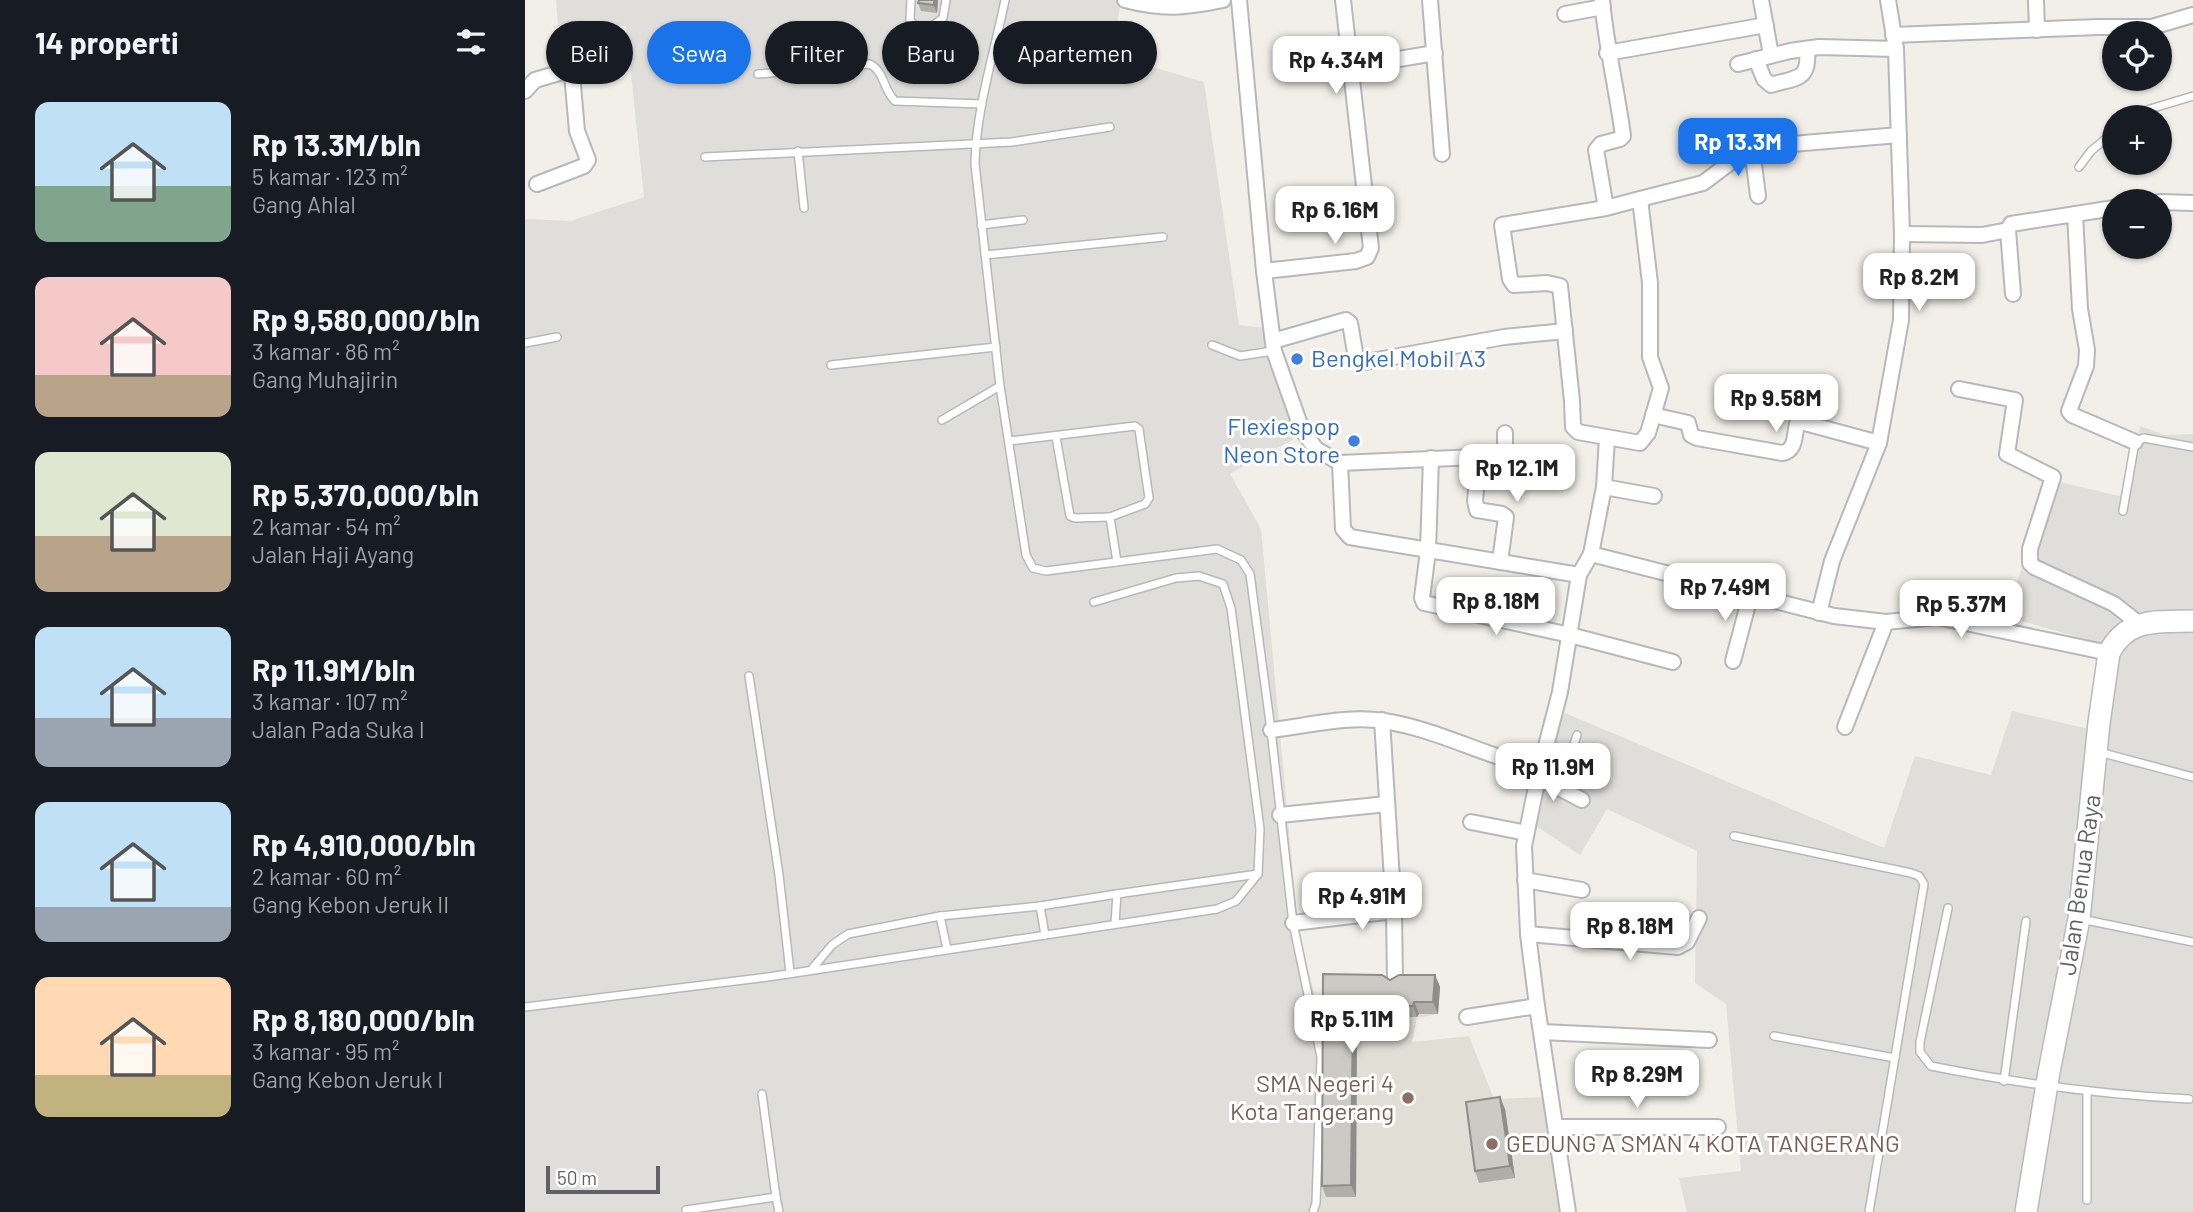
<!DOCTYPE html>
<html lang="id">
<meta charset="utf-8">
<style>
:root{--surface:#171b24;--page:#242831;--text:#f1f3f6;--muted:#9ea1a6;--accent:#1a73e8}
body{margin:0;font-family:Barlow,sans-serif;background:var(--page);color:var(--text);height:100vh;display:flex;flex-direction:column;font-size:26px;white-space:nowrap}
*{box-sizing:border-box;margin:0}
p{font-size:23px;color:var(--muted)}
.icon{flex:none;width:38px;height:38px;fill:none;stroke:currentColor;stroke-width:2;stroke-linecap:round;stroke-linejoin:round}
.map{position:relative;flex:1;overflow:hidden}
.sheet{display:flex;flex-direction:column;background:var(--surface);width:525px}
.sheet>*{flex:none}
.top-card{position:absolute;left:21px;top:21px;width:665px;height:63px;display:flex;gap:14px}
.buttons{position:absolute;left:1577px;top:21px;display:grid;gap:14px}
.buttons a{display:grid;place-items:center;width:70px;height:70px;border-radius:50%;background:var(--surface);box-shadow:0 2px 5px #0004;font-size:35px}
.scale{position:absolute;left:21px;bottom:18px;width:114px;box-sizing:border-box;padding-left:7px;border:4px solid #5f6368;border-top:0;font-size:19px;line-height:24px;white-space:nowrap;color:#5f6368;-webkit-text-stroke:5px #fff;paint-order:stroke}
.price{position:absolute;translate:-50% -60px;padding:0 16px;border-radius:14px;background:#fff;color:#222;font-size:23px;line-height:46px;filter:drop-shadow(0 2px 4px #0008)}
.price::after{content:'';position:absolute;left:50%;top:42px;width:21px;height:16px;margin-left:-10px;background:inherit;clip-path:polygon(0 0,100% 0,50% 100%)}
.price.current{background:var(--accent);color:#fff}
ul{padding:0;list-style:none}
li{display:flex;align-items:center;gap:21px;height:175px;padding:0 35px}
li span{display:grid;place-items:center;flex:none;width:196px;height:140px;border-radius:14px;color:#555}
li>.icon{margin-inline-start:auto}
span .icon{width:84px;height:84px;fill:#fffc;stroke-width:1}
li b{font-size:30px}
h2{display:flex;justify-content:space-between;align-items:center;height:84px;padding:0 35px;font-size:30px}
.tag{padding:0 24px;border-radius:32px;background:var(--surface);box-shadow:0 2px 5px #0004;font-size:24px;line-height:63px}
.tag.current{background:var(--accent);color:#fff}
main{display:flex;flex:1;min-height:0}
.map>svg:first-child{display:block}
.industrial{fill:#e0deda}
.education{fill:#e1ded6}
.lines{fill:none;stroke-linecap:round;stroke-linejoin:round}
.lane-casing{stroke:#b5b8bc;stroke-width:10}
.street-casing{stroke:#b5b8bc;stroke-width:18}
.secondary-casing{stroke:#b6babf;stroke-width:24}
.lane{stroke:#fff;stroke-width:7}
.street{stroke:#fff;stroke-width:14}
.secondary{stroke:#fff;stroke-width:21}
.wall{fill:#afaea9}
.shaded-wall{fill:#8f8d8a}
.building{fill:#cccac5;stroke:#8f8d8a;stroke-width:2}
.shop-dot{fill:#3f7fe0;stroke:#fff;stroke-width:2.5}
.education-dot{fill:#8d6e63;stroke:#fff;stroke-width:2.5}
.labels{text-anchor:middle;stroke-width:6;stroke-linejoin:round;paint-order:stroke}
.shop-label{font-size:24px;fill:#366cbe;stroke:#fff;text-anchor:start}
.street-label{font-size:24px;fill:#5f6368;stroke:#fff}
.education-label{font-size:24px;fill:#785e54;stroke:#fff;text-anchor:end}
</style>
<main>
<section class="sheet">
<h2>14 properti<svg class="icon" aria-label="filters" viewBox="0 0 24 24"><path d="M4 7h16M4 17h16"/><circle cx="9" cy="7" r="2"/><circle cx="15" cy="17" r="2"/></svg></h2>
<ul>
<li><span style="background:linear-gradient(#bfe0f5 60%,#7fa58c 0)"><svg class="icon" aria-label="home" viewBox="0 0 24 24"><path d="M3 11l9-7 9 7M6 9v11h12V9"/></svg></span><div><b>Rp 13.3M/bln</b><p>5 kamar · 123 m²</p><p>Gang Ahlal</p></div></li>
<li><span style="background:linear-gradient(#f6c9c9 70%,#b9a48a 0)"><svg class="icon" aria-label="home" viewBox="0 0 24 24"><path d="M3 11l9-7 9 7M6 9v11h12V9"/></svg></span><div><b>Rp 9,580,000/bln</b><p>3 kamar · 86 m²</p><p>Gang Muhajirin</p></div></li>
<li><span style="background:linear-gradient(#dfe7d0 60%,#b9a48a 0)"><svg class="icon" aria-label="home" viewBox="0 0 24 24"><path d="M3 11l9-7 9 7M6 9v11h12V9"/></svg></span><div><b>Rp 5,370,000/bln</b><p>2 kamar · 54 m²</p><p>Jalan Haji Ayang</p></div></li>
<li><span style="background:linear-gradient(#bfe0f5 65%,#9aa5b1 0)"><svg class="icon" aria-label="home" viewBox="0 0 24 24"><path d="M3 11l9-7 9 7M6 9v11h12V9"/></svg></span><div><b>Rp 11.9M/bln</b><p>3 kamar · 107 m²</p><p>Jalan Pada Suka I</p></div></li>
<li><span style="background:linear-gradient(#bfe0f5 75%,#9aa5b1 0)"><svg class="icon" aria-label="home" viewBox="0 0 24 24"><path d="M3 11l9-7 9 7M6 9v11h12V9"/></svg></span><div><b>Rp 4,910,000/bln</b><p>2 kamar · 60 m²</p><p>Gang Kebon Jeruk II</p></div></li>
<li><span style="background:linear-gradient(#ffd9b3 70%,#c2b280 0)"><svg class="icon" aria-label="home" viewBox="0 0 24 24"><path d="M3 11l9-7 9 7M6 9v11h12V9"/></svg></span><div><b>Rp 8,180,000/bln</b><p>3 kamar · 95 m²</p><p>Gang Kebon Jeruk I</p></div></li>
</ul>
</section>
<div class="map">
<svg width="1668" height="1212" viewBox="0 0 1668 1212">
<rect width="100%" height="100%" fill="#f1efe8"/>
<!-- industrial -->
<g class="industrial">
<path d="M31 0H628L596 2 586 55 679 82 714 325 742 328 769 439 705 474 736 529 774 938 803 1042 795 1212H0V219L45 221 119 197 101 26H33Z"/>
<path d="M1615 426 1640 435 1668 434V1212H1162L1154 1178 1216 1171 1201 1004 1170 983 1172 851 1082 809 1055 855 1005 822 1033 710 1359 848 1390 756 1466 775 1487 711 1568 730 1581 645 1479 616 1530 481 1603 498Z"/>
</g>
<!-- education -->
<path class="education" d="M802 986 915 987 913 1014 892 1018 887 1042 944 1036 969 1099 1021 1097 1039 1212H795Z"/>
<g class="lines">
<defs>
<g id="lane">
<path d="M386 0 385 20 390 26 403 29 418 18 421 0"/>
<path d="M480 0C469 54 451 109 450 164L475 386 501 555 508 568 521 571 692 549 716 560 725 574 746 730 768 923 796 1057 791 1203 788 1212"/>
<path d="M233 74 345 64C360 72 358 90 370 101L457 104"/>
<path d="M1609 117 1625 109 1668 96"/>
<path d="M273 151 279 208"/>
<path d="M180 157 487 142 585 127"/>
<path d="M1554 167 1566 151 1589 132"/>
<path d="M456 225 498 220"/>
<path d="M460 255 638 237"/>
<path d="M0 343 32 337"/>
<path d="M687 345 715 356 748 351"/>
<path d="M306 365 471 347"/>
<path d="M417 420 475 386"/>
<path d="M531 437 545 516 550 518 585 517"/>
<path d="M484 441 610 426 614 429 624 498 620 504 585 517 592 562"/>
<path d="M1598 511 1610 442 1619 438 1668 447"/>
<path d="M224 676 254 875 265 972"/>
<path d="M1574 752 1668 777"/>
<path d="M1035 787 1052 735"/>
<path d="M1209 836 1386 873 1394 876 1399 884 1344 1212"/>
<path d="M515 906 592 894"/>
<path d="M1423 908 1395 1042V1052L1406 1066C1491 1083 1577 1095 1664 1099"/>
<path d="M415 916 422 949"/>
<path d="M1556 919 1668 942"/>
<path d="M590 923 592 894 733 874"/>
<path d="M286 970 307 945 323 934 415 916 515 906 520 935"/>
<path d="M0 1007 243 977 692 909 711 901 733 874 735 829 706 608 698 584 674 576 651 578 569 602"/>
<path d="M1249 1036 1370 1058"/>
<path d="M1479 1081 1501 921"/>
<path d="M237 1094 251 1197"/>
<path d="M1562 1200V1091"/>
<path d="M161 1210 251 1197 254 1212"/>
</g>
<g id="street">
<path d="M600 0C639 10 659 8 698 0"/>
<path d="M714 0 739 271 749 351 777 430 791 449 815 463 818 529 825 537 1054 575"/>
<path d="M905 0 917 154"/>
<path d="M1077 0C1081 46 1092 90 1098 136L1095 139 1076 144 1071 150 1081 208 1115 199 1125 283V357L1136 388 1123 433 1115 443 1053 432 1048 427 1047 401 1035 286 1022 283 989 285 985 279 977 225 1081 208"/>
<path d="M1236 0 1246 55"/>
<path d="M1511 0 1512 30"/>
<path d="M1040 14 1078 7"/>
<path d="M1368 35 1574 27H1627L1668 15"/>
<path d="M1082 53 1241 25"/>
<path d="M1231 59 1239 79 1246 85C1272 77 1285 81 1282 49"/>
<path d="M1213 64 1265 51 1294 47 1371 49"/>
<path d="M826 67 910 53"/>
<path d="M0 91 10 80 41 71 47 74 52 131 63 160 59 166 12 184"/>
<path d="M1228 156 1233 196"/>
<path d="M1115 199 1178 183 1206 162 1267 144 1374 135"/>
<path d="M1634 202 1668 203"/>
<path d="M1550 214 1555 309 1562 350 1561 366 1544 411 1547 415 1610 442"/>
<path d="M1377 234 1457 235 1483 230"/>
<path d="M739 271 831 261 842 257 846 248 818 0"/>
<path d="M1488 294 1483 230 1486 224 1589 208"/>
<path d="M748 341 821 320 825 323 831 358 841 362 979 337 1040 331"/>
<path d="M1434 389 1490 400 1482 454 1528 477 1505 549V563L1509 567 1589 604 1613 623"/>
<path d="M1128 415 1163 423 1166 435 1172 438 1257 453C1271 451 1269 436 1272 424L1276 422 1354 443"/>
<path d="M954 457 950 501 952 510 977 514 981 517 975 562"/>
<path d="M906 458 903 551 897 598 899 603 1045 635 1148 662"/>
<path d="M815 463 974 456 980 453V433"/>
<path d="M1079 487 1129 496"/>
<path d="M1066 554 1079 487 1082 438"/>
<path d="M1294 613 1307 561 1354 443 1376 320 1377 234 1371 49 1363 0"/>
<path d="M1208 661 1226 593"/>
<path d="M857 720 869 911"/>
<path d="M1320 727 1361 622"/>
<path d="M746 730C782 726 823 715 859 721 899 727 938 745 977 758"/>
<path d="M1013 777 1057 800"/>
<path d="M755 815 862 804"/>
<path d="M946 822 1001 833"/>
<path d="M1000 880 1057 890"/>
<path d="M768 923 869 911 870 982"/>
<path d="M1003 934 1153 947 1162 942 1174 918"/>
<path d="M942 1017 1012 1006"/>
<path d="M1017 1032 1184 1040"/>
<path d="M1032 1127H1193"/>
<path d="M1043 1212 1012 1006 1003 934 999 846 1013 777 1035 692 1054 575 1066 554 1309 616 1361 622 1412 617 1584 653"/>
</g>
<path id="secondary" d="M1501 1212 1524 1072 1554 919 1574 723 1584 653C1602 617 1634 622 1668 621"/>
</defs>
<!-- lane casing -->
<use href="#lane" class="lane-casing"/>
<!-- street casing -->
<use href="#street" class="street-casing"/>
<!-- secondary casing -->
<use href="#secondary" class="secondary-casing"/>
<!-- lane -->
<use href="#lane" class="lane"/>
<!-- street -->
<use href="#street" class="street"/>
<!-- secondary -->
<use href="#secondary" class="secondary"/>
</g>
<!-- wall -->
<g class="wall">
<path d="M413 0 412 13 396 11 393 3Z"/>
<path d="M798 974 865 980 910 975 915 987 913 1014H894L892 1017H832L831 1197H801L797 1186Z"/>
<path d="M980 1109 990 1178 954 1183 950 1171Z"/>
</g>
<!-- shaded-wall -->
<g class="shaded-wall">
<path d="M409 0H413L412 13 409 5Z"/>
<path d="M910 975 915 987 913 1014 908 1002Z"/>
<path d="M889 1002 894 1014 892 1017 888 1006Z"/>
<path d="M828 1005 832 1017 831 1197 826 1185Z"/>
<path d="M975 1097 980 1109 990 1178 985 1166Z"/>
</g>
<!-- building -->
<g class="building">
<path d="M394 0H409V5L393 3Z"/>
<path d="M798 974 857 975 865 980 874 975H910L908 1002H889L888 1006 828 1005 826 1185 797 1186Z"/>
<path d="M975 1097 985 1166 950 1171 941 1102Z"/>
</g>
<!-- markers -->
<g class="shop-dot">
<circle cx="772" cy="359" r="7"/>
<circle cx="829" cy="441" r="7"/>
</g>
<g class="education-dot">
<circle cx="883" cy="1098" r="7"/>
<circle cx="967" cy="1144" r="7"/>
</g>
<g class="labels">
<!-- shop labels -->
<g class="shop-label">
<text x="786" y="367">Bengkel Mobil A3</text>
<text x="815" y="435" text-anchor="end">Flexiespop<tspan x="815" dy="28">Neon Store</tspan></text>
</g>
<!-- street labels -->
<g class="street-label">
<text transform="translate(1555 885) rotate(-82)" y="8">Jalan Benua Raya</text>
</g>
<!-- education labels -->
<g class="education-label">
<text x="869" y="1092">SMA Negeri 4<tspan x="869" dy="28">Kota Tangerang</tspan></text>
<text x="981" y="1152" text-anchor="start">GEDUNG A SMAN 4 KOTA TANGERANG</text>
</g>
</g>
</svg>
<div class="buttons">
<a><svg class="icon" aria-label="locate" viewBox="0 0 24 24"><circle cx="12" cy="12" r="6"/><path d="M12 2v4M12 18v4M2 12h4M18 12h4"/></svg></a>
<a>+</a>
<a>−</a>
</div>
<div class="scale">50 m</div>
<b class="price" style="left:811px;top:96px">Rp 4.34M</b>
<b class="price current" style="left:1213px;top:178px">Rp 13.3M</b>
<b class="price" style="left:810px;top:246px">Rp 6.16M</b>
<b class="price" style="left:1394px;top:313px">Rp 8.2M</b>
<b class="price" style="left:1251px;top:434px">Rp 9.58M</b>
<b class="price" style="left:992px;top:504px">Rp 12.1M</b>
<b class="price" style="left:1200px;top:623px">Rp 7.49M</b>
<b class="price" style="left:971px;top:637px">Rp 8.18M</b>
<b class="price" style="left:1436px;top:640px">Rp 5.37M</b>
<b class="price" style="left:1028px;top:803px">Rp 11.9M</b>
<b class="price" style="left:837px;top:932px">Rp 4.91M</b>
<b class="price" style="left:1105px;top:962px">Rp 8.18M</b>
<b class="price" style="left:827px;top:1055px">Rp 5.11M</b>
<b class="price" style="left:1112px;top:1110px">Rp 8.29M</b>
<div class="top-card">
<a class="tag">Beli</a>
<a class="tag current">Sewa</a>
<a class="tag">Filter</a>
<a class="tag">Baru</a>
<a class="tag">Apartemen</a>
</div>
</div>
</main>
